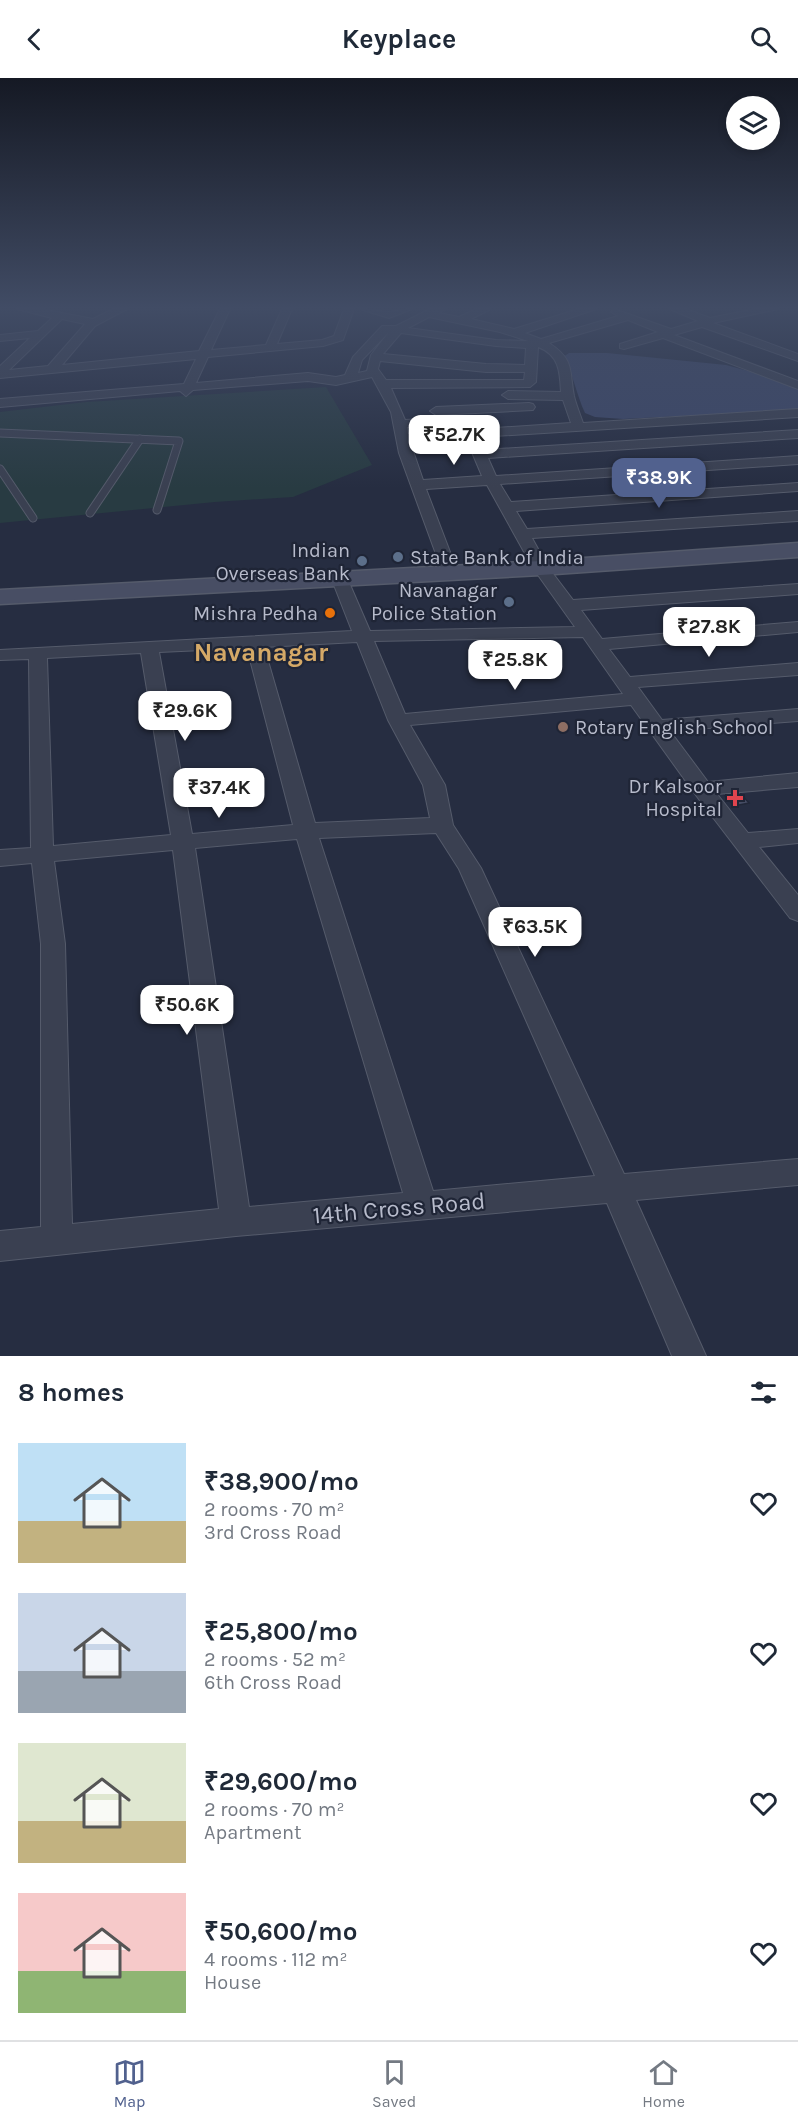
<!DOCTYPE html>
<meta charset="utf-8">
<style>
:root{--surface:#fff;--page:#f2f2f3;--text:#1f2937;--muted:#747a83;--line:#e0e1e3;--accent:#51618e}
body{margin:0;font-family:Karla,sans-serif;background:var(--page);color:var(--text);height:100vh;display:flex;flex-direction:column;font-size:22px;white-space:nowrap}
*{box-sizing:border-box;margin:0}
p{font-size:20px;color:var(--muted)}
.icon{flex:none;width:33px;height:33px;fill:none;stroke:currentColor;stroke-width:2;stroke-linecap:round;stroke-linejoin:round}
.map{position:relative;height:1278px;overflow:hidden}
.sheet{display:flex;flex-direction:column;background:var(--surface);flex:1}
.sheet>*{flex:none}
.tools{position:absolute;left:726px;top:18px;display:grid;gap:12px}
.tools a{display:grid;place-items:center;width:54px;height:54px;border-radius:50%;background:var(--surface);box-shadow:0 3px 9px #0003;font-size:30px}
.price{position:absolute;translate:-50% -51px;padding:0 14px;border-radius:12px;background:#fff;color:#222;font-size:20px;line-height:39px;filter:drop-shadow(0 2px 3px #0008)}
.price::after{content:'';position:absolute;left:50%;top:36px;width:18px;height:14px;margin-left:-9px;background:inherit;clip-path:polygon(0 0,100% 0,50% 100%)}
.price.current{background:var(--accent);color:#fff}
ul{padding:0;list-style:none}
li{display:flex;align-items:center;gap:18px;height:150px;padding:0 18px}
li span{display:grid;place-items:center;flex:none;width:168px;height:120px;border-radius:0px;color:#555}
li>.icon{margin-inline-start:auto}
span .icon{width:72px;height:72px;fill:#fffc;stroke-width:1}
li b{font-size:26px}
h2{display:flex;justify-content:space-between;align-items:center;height:72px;padding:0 18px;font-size:26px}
header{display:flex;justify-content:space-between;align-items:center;height:78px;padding:0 18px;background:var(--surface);font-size:27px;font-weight:700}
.tab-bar{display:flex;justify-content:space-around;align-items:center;height:84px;border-top:2px solid var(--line);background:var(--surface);font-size:16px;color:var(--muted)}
.tab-bar a{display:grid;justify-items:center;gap:3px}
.tab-bar .current{color:var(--accent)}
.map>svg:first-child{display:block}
.green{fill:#283b42}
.water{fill:#3c4769}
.building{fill:#454c63;stroke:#212738;stroke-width:1.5}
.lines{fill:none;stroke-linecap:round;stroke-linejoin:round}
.lane-far1-casing{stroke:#555b6b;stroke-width:7}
.lane-casing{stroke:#555b6b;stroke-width:9}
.street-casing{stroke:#555b6b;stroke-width:2}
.secondary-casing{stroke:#555b6b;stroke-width:3}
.lane-far1{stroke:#3a4051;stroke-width:5}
.lane{stroke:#3a4051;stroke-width:7}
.street{fill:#3a4051;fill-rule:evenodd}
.secondary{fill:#484e64;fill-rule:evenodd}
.service-dot{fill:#5c6f8a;stroke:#1f2536;stroke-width:2}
.food-dot{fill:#e8710a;stroke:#1f2536;stroke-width:2}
.education-dot{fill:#8d6e63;stroke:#1f2536;stroke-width:2}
.health-dot{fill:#e0444e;stroke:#1f2536;stroke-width:2}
.labels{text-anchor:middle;stroke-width:4.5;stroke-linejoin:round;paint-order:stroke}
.poi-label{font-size:20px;fill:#b7bbcb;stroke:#1f2536;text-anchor:end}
.near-street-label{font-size:24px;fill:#b7bbcb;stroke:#1f2536}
.district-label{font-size:26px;font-weight:bold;fill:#d5a967;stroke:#1f2536}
</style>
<header><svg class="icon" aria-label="back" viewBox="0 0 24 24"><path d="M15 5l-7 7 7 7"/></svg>Keyplace<svg class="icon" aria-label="search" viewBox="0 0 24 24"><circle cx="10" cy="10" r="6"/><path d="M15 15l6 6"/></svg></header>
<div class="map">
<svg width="798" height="1278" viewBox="0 0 798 1278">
<rect width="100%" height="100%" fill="#262d41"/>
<!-- green -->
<path class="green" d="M326 309 372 387 293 419 215 424 0 445V334L86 324Z"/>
<!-- water -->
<path class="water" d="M569 275H607L726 287 770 299 798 311V332L623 341 595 339 585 335C576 316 574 297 563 279Z"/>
<!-- building -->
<path class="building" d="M734 708 749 725 734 728 719 711Z"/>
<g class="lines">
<defs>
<path id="lane-far1" d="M0 355 22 356"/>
<g id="lane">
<path d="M0 355 179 363 157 432"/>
<path d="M0 391 33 440"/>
<path d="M90 435 140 361"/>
</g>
<g id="street">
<path d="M17 231H41L93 241 113 231H127L95 248 62 287 199 273 220 231H230L211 272 266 267 282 231H292L277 266 322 262 334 258 344 231H354L343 262 323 268 208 279 196 305 308 295 336 299 345 297 353 279 382 248H396L430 231H445L439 235 459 239 476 231H491L471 241 514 251 579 231H596L525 255 541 261 618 238 611 234 614 231 671 251 698 243 670 231H686L710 240 755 231H778L713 245 798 276V283L702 249 674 257 798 303V311L663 260 624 271 620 270V266L658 254 628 242 549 265C575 282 569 292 574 318 576 327 580 336 583 345L798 331V339L478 359 484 372 798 352V360L488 380 496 398 798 378V386L500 406 511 424 798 405V413L516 433 527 451 798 433V443L532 460 548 489 573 522 798 506V516L581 532 602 561 798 544V554L609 571 630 599 798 585V597L638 609 662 642 798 631V643L670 653 708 704 798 695V709L717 716 748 755 798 751V765L759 769 798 817V843L790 840 695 716 631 627 410 647 445 707 453 747 481 790 624 1096 798 1081V1107L636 1122 706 1278H672L607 1125 236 1158 0 1183V1153L41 1149V866L32 785 0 788V772L31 770 29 581 0 582V572L352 553 332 502 340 497 348 502 370 553 575 549 533 490 487 407 426 411 458 495 456 498H444L399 375 391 334 372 299 336 307 308 303 193 312 186 318 180 313 0 329V321L184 306 196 281 0 300V288L30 260 0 263V257L38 253 52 240ZM429 239 500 254 528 263 496 262 408 250ZM62 241 85 246 48 288 9 292ZM389 254 371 277 367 293 358 295 362 282ZM401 255 496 268 526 270 525 287 486 286 383 276ZM538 269C559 277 560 293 561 314L508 313 502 317 508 321 563 322 571 345 408 356 407 349 455 347 461 343 455 339 405 342 391 310 530 309 536 304ZM380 283 486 294H525L524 302H386L378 291ZM466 360 482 398 423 402 410 364ZM583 559 623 616 405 636 374 563ZM357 564 388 642 423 707 430 740 315 745 264 569ZM247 570 293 747 192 756 159 574ZM141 575 171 757 53 768 47 580ZM436 755 459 791 595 1098 433 1113 319 760ZM297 761 403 1115 249 1129 195 770ZM173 772 219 1131 72 1146 65 866 54 783Z"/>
<path d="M360 231 388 234 412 231 389 240Z"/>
<path d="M529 325 533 326 535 329 533 332 436 337 430 333 436 329Z"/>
</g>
<path id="secondary" d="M798 465V479L541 497 0 526V512L541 483Z"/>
</defs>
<!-- lane-far1 casing -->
<use href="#lane-far1" class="lane-far1-casing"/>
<!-- lane casing -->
<use href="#lane" class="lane-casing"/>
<!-- street casing -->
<use href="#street" class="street-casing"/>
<!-- secondary casing -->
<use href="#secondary" class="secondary-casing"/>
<!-- lane-far1 -->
<use href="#lane-far1" class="lane-far1"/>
<!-- lane -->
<use href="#lane" class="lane"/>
<!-- street -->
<use href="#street" class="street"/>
<!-- secondary -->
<use href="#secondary" class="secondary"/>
</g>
<!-- sky -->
<linearGradient id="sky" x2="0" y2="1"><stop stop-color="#151924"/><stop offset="0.56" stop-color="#414c65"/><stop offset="1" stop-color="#414c65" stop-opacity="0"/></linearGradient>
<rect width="798" height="410" fill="url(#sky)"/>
<!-- markers -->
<g class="service-dot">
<circle cx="398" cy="479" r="6"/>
<circle cx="362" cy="483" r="6"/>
<circle cx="509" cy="524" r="6"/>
</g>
<circle class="food-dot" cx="330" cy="535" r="6"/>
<circle class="education-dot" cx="563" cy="649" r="6"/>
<path class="health-dot" d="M732 711h6v6h6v6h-6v6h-6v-6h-6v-6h6z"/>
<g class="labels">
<!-- poi labels -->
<g class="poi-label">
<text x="350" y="479">Indian<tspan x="350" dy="23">Overseas Bank</tspan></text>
<text x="410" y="486" text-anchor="start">State Bank of India</text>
<text x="497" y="519">Navanagar<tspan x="497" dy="23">Police Station</tspan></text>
<text x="318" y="542">Mishra Pedha</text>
<text x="575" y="656" text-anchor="start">Rotary English School</text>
<text x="722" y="715">Dr Kalsoor<tspan x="722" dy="23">Hospital</tspan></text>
</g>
<!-- near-street labels -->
<g class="near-street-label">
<text transform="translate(399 1130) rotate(-5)" y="8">14th Cross Road</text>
</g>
<!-- district labels -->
<g class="district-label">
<text x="261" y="583">Navanagar</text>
</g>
</g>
</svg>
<div class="tools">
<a><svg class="icon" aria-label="layers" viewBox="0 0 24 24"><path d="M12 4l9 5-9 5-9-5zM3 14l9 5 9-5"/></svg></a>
</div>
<b class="price" style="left:454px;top:388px">₹52.7K</b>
<b class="price current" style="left:659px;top:431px">₹38.9K</b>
<b class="price" style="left:709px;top:580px">₹27.8K</b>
<b class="price" style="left:515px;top:613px">₹25.8K</b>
<b class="price" style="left:185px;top:664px">₹29.6K</b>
<b class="price" style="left:219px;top:741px">₹37.4K</b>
<b class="price" style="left:535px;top:880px">₹63.5K</b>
<b class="price" style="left:187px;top:958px">₹50.6K</b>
</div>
<section class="sheet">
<h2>8 homes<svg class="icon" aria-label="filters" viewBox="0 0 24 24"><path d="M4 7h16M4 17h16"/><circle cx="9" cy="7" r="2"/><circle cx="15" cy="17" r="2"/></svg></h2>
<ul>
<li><span style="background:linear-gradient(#bfe0f5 65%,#c2b280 0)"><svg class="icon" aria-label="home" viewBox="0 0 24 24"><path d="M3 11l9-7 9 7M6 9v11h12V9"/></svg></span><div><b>₹38,900/mo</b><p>2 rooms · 70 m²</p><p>3rd Cross Road</p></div><svg class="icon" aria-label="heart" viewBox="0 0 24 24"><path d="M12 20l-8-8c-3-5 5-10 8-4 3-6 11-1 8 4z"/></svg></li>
<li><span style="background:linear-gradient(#c9d6e8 65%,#9aa5b1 0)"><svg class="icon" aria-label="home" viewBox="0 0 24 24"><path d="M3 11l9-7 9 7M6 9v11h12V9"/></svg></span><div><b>₹25,800/mo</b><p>2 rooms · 52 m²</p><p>6th Cross Road</p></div><svg class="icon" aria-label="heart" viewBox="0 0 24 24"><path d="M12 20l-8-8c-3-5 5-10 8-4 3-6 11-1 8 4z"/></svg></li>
<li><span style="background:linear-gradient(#dfe7d0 65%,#c2b280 0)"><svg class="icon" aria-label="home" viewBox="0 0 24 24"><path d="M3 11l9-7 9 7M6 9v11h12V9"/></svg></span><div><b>₹29,600/mo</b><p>2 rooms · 70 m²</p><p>Apartment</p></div><svg class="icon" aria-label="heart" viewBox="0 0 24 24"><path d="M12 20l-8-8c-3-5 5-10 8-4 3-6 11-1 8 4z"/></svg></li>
<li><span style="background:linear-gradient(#f6c9c9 65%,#8fb573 0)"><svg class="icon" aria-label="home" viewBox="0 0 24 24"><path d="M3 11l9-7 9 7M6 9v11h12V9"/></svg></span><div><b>₹50,600/mo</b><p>4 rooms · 112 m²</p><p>House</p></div><svg class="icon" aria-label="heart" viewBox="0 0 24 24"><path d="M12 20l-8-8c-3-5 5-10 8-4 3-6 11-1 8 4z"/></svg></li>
</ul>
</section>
<nav class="tab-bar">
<a class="current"><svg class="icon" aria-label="map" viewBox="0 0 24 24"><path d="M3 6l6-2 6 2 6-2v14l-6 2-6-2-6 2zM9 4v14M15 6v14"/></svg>Map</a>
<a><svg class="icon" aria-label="saved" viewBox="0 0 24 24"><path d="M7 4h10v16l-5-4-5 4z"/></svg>Saved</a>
<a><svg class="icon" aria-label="home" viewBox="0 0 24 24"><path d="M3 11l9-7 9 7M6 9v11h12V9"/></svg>Home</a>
</nav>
